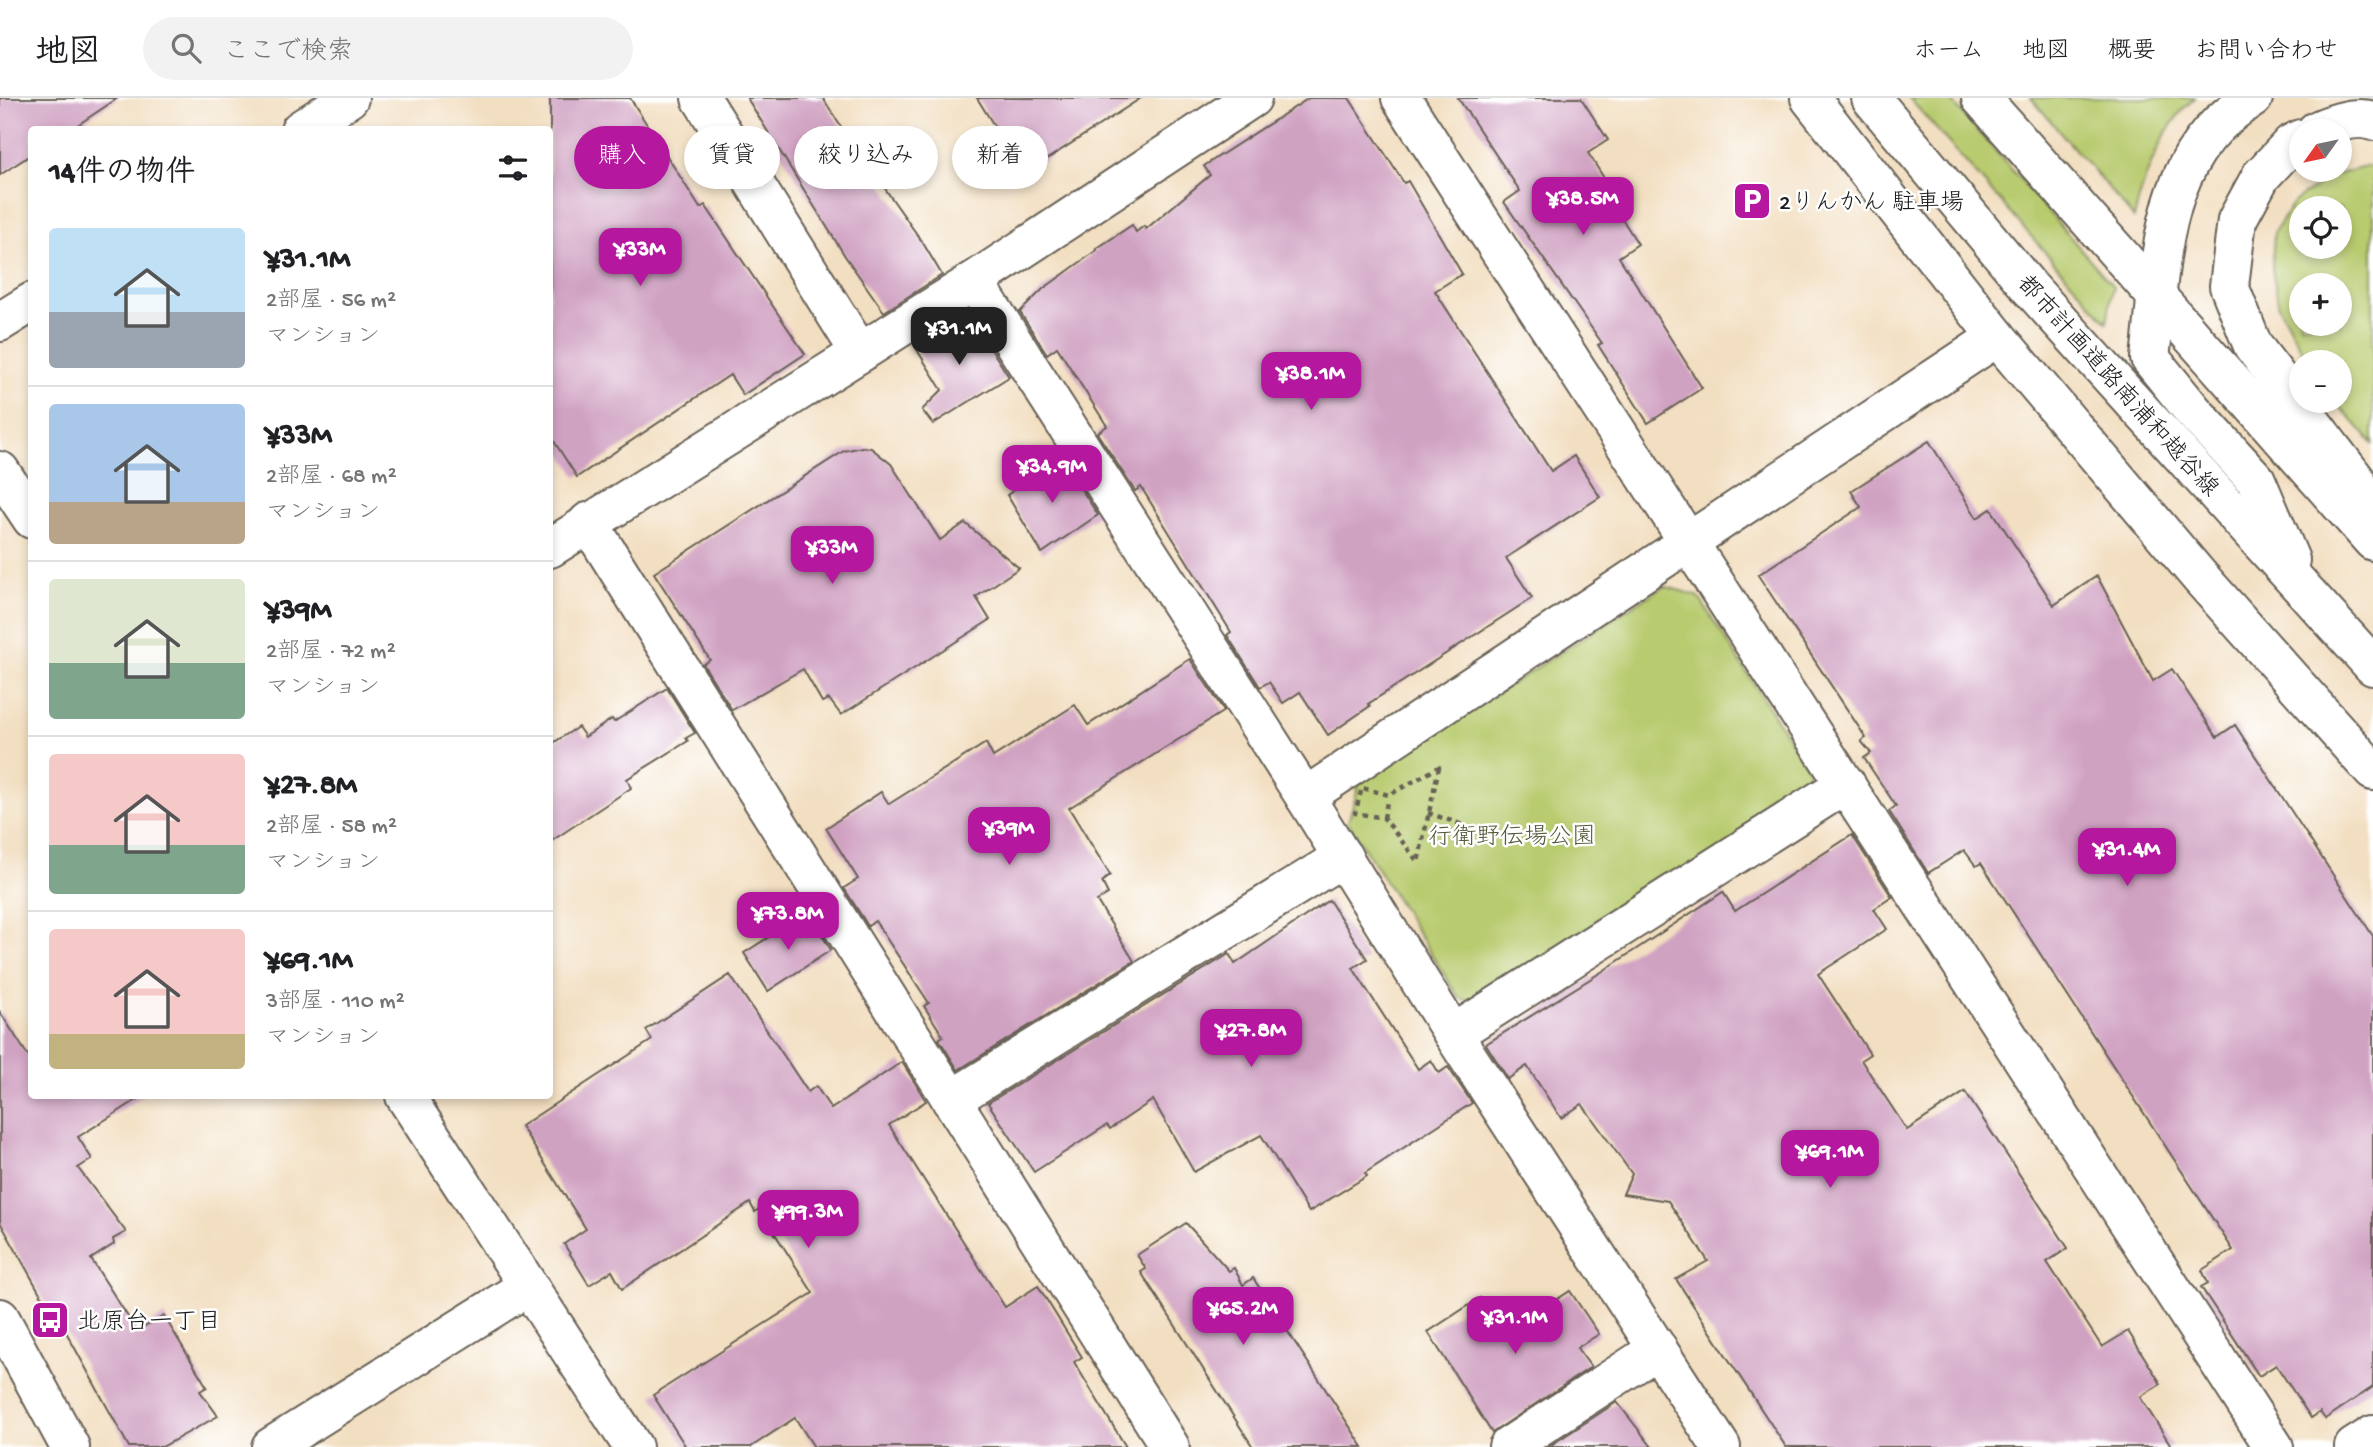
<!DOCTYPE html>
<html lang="ja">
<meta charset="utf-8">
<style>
:root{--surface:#fff;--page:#f2f2f2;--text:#202124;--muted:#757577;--line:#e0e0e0;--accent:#b5179e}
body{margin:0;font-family:"Gochi Hand","Klee One",sans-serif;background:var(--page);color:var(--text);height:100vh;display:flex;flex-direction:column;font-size:26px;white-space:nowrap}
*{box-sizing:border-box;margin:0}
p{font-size:23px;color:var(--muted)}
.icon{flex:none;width:38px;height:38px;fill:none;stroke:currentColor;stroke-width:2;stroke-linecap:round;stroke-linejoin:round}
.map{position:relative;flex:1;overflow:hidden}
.side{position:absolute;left:28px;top:28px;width:525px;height:973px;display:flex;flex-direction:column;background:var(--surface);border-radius:7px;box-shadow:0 4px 10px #0003}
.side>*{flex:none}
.hud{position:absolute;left:574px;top:28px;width:665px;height:63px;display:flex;gap:14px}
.needle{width:46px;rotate:237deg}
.fabs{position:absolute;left:2289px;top:21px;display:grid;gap:14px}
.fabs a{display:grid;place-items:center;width:63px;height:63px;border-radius:50%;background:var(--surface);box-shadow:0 4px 10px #0003;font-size:35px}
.price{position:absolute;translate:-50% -60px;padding:0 16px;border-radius:14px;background:var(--accent);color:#fff;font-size:23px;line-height:46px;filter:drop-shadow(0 2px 4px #0008)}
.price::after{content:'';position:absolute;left:50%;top:42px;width:21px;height:16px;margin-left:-10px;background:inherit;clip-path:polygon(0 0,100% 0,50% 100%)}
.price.on{background:#222;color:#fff}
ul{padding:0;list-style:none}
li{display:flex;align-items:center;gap:21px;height:175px;padding:0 21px}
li+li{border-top:2px solid var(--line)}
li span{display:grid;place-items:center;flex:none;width:196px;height:140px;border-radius:7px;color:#555}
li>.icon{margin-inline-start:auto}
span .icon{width:84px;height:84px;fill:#fffc;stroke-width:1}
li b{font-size:30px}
h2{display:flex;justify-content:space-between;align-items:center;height:84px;padding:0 21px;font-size:30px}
.tag{padding:0 24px;border-radius:32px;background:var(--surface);box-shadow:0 4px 10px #0003;font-size:24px;line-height:63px}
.tag.on{background:var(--accent);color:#fff}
header{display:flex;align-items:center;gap:42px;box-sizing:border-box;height:98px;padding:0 35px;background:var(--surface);border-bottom:2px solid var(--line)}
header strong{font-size:33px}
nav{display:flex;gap:38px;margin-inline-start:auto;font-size:24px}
.search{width:490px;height:63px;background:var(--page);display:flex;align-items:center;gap:18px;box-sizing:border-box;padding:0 24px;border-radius:38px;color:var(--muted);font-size:26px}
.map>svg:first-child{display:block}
.green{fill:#b8cb6e;stroke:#6a7445;stroke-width:2;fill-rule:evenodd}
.building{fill:#d0a2c2}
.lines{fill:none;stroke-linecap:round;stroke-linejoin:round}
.minor-casing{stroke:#676055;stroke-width:42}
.tertiary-casing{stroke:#676055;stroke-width:42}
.path{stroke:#676055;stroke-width:4.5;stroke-dasharray:5 5;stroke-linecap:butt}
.minor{stroke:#fff;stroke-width:38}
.tertiary{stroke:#fff;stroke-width:38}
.labels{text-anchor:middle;stroke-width:5;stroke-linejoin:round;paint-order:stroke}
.poi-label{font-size:24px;fill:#1c1c1c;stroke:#fff;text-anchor:start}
.street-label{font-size:24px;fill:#1c1c1c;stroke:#fff}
.park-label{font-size:24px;fill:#535939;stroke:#fff}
</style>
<header>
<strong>地図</strong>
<div class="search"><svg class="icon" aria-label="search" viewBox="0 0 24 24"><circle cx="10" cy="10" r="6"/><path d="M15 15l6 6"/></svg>ここで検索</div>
<nav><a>ホーム</a><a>地図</a><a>概要</a><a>お問い合わせ</a></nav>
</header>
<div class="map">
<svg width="2373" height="1349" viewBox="0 0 2373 1349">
<rect width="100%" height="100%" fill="#fff"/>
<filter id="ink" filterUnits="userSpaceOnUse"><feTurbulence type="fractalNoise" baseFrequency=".0143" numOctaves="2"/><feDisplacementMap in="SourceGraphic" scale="14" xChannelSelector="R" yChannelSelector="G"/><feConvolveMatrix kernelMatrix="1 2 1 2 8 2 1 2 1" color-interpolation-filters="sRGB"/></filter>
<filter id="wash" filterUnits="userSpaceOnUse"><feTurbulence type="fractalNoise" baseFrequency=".00686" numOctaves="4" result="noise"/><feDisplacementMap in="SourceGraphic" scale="28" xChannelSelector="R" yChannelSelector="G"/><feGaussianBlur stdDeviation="1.57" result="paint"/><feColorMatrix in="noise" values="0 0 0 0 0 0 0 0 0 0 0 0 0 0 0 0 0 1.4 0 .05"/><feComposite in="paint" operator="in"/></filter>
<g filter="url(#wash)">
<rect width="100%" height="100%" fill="#f2dec0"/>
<!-- green -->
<g class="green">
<path d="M1909 0H1949L2113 188 2107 224Z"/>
<path d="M2031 0H2195C2161 28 2144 79 2134 120Z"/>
<path d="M2368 68 2373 70V346L2335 303H2340V264H2308L2279 209 2272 171 2274 134 2294 104 2329 79ZM2340 110V149H2301V110ZM2301 187H2340V226H2301Z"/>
<path d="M1664 488 1698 498 1808 671 1804 700 1488 906 1459 900 1348 724 1360 683Z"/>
</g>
<g id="blocks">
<!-- building -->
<g class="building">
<path d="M0 0H118L70 32H32V56L0 77Z"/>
<path d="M550 0H630L700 110 705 107 805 256 743 297 730 277 577 379 550 337Z"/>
<path d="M747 0H823L877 87 881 85 923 145 942 177 884 214 845 158Z"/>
<path d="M977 0H1141L1024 76Z"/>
<path d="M1309 0H1349L1404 85 1408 83 1462 176 1435 193 1551 373 1574 358 1600 399 1506 460 1532 500 1368 606 1370 608 1328 637 1300 594 1283 605 1269 584 1260 589 1227 537 1231 534 1141 389 1135 393 1097 335 1107 328 1057 249 1047 256 1020 214 1043 191 1097 152 1096 151 1132 127 1136 134 1144 128 1146 131 1210 77 1204 68Z"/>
<path d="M1458 0H1581L1608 42 1588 55 1611 91 1605 94 1638 146 1619 159 1702 290 1648 325 1598 247 1602 245 1504 104 1520 93Z"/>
<path d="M965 215 985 249 988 246 1009 279 933 326 922 312 942 292 914 247Z"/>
<path d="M1929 343 1977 420 1991 411 2054 507 2097 478 2153 583 2172 571 2217 639 2235 627 2373 838V1289L2325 1321 2320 1314 2311 1320 2276 1267 2259 1278 2201 1189 2208 1185 2202 1172 2233 1152 1981 765 1976 768 1964 752 1928 775 1889 713 1896 708 1864 660 1871 655 1861 643 1866 640 1758 477 1861 409 1851 393Z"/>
<path d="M862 349 871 350 891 366 940 442 965 425 1019 470 976 499 990 522 841 617 829 601 822 604 803 571 732 612 703 566 710 562 654 475 844 353Z"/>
<path d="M1061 360 1098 417 1042 455 1007 397Z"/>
<path d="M1190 561 1224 613 1069 710 1110 777 1102 784 1108 796 1097 803 1134 863 958 972 939 941 943 938 924 908 929 905 875 823 868 828 844 790 858 781 826 730 881 694 889 706 986 645 993 659 1075 607 1088 627Z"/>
<path d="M667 590 695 635 686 640 688 643 627 681 631 690 550 744V647L578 629 585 639 612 621 614 624Z"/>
<path d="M1852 737 1892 799 1874 811 1887 831 1818 876 1870 956 1861 962 1907 1032 1965 994 2068 1150 2047 1164 2102 1249 2128 1233 2161 1286 2140 1299 2172 1349H1786L1676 1181 1708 1163 1668 1103 1623 1096 1632 1076 1582 1006 1561 1020 1527 968 1508 981 1486 946 1603 873 1723 794 1735 813Z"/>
<path d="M1329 802 1367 861 1353 870 1418 971 1431 962 1439 975 1448 969 1472 1005 1365 1075 1367 1078 1309 1114 1261 1037 1194 1074 1153 1002 1110 1031 1107 1027 1034 1074 988 1005 1229 856 1235 866Z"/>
<path d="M808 814 831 852 768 893 744 855Z"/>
<path d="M730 877 808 994 816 988 831 1011 902 964 926 1003 889 1027 1005 1209 1038 1188 1082 1259 1074 1264 1126 1349H814L795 1320 751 1349H686L653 1297 813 1195 759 1111 755 1114 750 1105 622 1191 612 1173 589 1187 564 1146 586 1131 521 1028 652 942 646 932Z"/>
<path d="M0 914 32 964V998H143L78 1039 92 1061 78 1070 126 1134 113 1141 114 1146 91 1161 137 1233 164 1218 207 1289 200 1293 218 1318 162 1349H129L66 1234 63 1236 0 1124Z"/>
<path d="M1186 1125 1229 1173 1234 1170 1243 1187 1253 1180 1363 1349H1253L1141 1174 1146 1171 1137 1157Z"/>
<path d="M1570 1193 1599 1236 1577 1250 1591 1269 1492 1335 1428 1234 1480 1200 1504 1236Z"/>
<path d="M1617 1304 1652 1349H1548Z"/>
</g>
</g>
</g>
<g filter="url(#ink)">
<use href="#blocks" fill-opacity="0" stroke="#676055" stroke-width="2"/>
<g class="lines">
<defs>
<g id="minor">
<path d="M701 0 860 255"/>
<path d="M1401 0 2274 1349"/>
<path d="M974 183 1305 699 1453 936 1721 1349"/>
<path d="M0 373 32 421"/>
<path d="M588 424 1170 1349"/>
<path d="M550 450 974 183 1252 0"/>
<path d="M1305 699 1997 239"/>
<path d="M1453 936 1846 686"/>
<path d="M405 998 633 1349"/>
<path d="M951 1002 1343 759"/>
<path d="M271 1349 528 1188"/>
<path d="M1508 1349 1658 1251"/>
<path d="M2354 1349 2373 1337"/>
</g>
<g id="tertiary">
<path d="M1810 0 1997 239 2199 478 2373 673"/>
<path d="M1871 0 2029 189 2373 568"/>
<path d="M1981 0 2373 443"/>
<path d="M2253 0C2157 55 2162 164 2150 260L2193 313 2256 382 2290 462"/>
<path d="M300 32 349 0"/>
<path d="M2316 33C2333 25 2355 17 2373 23"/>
<path d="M2301 41 2291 46 2261 78 2237 122 2229 188 2253 248 2356 382 2373 421"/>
<path d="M0 224 32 204"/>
<path d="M0 1220 70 1349"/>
</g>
</defs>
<!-- minor casing -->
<use href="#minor" class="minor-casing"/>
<!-- tertiary casing -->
<use href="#tertiary" class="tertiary-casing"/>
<!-- path -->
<g class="path">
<path d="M1439 669 1418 764 1384 720 1355 715 1362 690 1389 697Z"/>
<path d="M1428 715 1466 728"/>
<path d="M1384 720 1387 704"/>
</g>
<!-- minor -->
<use href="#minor" class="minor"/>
<!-- tertiary -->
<use href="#tertiary" class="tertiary"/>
</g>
</g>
<!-- icons -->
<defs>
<symbol id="parking-square" viewBox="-11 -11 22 22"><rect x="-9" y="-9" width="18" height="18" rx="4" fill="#b5179e" stroke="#fff"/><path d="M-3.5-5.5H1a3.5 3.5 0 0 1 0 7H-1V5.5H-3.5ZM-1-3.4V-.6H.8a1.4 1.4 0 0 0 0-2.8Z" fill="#fff"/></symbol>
<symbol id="bus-square" viewBox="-11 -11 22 22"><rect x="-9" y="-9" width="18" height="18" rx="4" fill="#b5179e" stroke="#fff"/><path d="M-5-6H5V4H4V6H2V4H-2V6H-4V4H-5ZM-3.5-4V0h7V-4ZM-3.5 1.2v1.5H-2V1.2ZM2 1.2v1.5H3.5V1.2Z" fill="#fff"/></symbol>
</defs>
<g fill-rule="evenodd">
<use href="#parking-square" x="1730" y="81" width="44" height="44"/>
<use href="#bus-square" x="28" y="1200" width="44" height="44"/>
</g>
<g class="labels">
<!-- poi labels -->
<g class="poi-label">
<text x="1779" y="111">2りんかん 駐車場</text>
<text x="77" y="1230">北原台一丁目</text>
</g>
<!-- street labels -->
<g class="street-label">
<text transform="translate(2119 287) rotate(48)" y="8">都市計画道路南浦和越谷線</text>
</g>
<!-- park labels -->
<g class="park-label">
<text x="1512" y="745">行衛野伝場公園</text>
</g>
</g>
</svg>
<div class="fabs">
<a><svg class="needle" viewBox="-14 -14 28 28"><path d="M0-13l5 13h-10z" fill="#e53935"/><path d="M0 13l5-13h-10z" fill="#757577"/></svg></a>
<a><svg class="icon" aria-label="locate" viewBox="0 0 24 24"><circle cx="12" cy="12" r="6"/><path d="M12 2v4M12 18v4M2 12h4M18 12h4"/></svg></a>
<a>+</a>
<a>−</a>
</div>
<b class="price" style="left:1583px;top:139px">¥38.5M</b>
<b class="price" style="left:640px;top:190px">¥33M</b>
<b class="price on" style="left:959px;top:269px">¥31.1M</b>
<b class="price" style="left:1311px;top:314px">¥38.1M</b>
<b class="price" style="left:1052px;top:407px">¥34.9M</b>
<b class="price" style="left:832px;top:488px">¥33M</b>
<b class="price" style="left:1009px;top:769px">¥39M</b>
<b class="price" style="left:2127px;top:790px">¥31.4M</b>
<b class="price" style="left:788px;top:854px">¥73.8M</b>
<b class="price" style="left:1251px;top:971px">¥27.8M</b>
<b class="price" style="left:1830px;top:1092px">¥69.1M</b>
<b class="price" style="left:808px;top:1152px">¥99.3M</b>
<b class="price" style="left:1243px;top:1249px">¥65.2M</b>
<b class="price" style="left:1515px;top:1258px">¥31.1M</b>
<div class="hud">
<a class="tag on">購入</a>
<a class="tag">賃貸</a>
<a class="tag">絞り込み</a>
<a class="tag">新着</a>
</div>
<section class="side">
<h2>14件の物件<svg class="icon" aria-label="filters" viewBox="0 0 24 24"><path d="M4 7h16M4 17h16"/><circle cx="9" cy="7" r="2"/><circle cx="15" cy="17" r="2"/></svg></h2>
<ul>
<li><span style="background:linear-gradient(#bfe0f5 60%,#9aa5b1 0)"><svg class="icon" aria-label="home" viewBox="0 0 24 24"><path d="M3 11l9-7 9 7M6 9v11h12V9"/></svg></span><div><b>¥31.1M</b><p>2部屋 · 56 m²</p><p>マンション</p></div></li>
<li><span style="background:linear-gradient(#a9c7e8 70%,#b9a48a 0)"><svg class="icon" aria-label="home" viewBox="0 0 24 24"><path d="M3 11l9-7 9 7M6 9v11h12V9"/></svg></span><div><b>¥33M</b><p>2部屋 · 68 m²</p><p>マンション</p></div></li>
<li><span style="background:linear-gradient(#dfe7d0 60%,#7fa58c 0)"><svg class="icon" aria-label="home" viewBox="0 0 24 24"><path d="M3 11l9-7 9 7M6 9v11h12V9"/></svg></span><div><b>¥39M</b><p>2部屋 · 72 m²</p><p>マンション</p></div></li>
<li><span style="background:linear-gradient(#f6c9c9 65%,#7fa58c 0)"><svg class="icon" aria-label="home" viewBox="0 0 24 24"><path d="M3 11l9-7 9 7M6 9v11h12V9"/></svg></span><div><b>¥27.8M</b><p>2部屋 · 58 m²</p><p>マンション</p></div></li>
<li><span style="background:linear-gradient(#f6c9c9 75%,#c2b280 0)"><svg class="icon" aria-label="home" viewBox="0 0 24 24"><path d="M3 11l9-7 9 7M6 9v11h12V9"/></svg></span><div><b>¥69.1M</b><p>3部屋 · 110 m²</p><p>マンション</p></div></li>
</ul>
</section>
</div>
